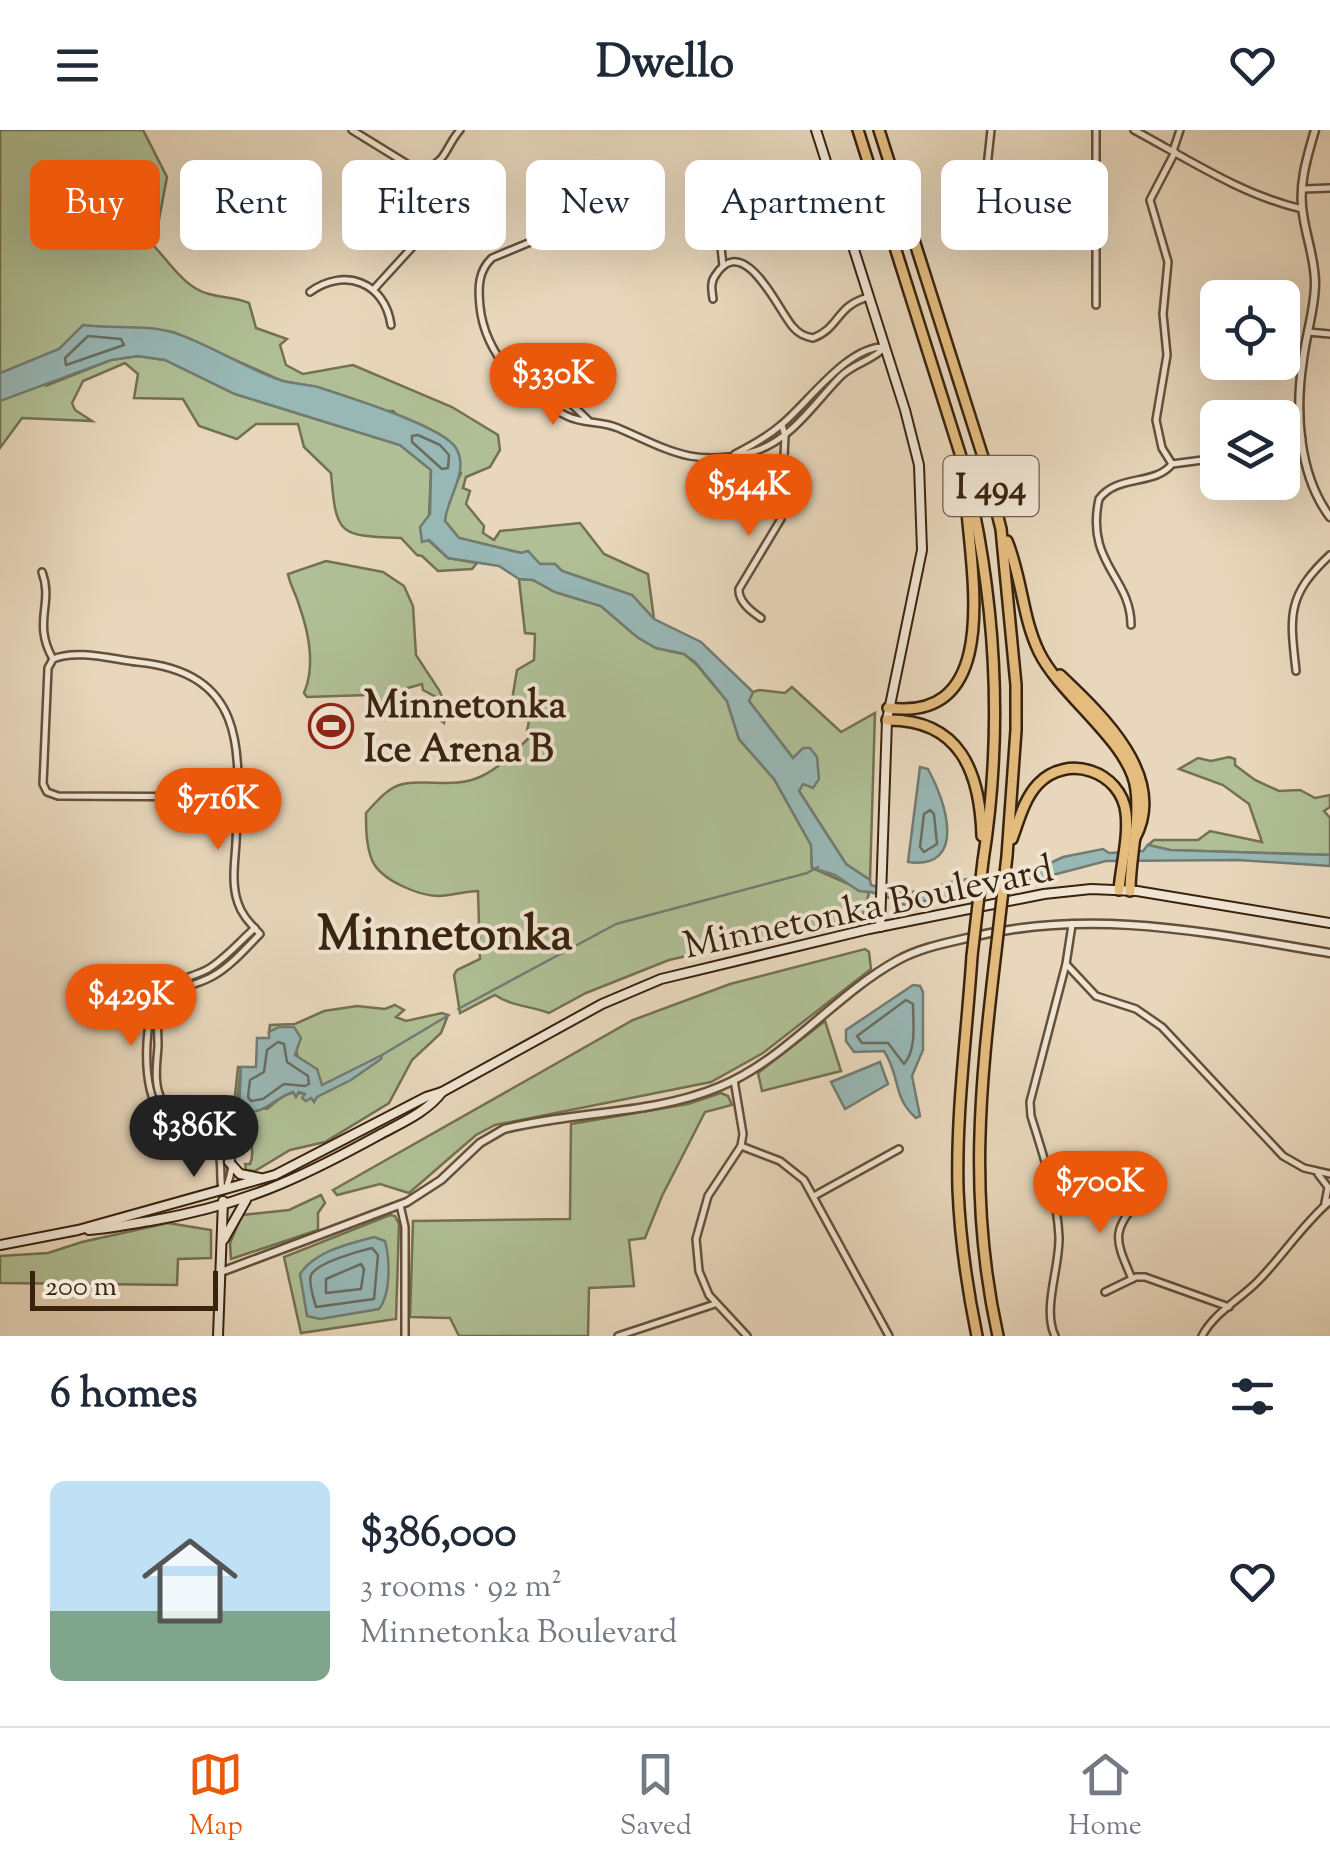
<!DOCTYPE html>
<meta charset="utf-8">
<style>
:root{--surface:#fff;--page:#f6f6f7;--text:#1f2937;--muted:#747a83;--line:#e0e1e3;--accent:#ea580c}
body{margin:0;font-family:"Sorts Mill Goudy",serif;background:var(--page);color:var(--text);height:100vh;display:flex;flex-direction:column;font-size:38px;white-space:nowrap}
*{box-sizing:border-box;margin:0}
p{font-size:32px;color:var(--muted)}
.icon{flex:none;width:55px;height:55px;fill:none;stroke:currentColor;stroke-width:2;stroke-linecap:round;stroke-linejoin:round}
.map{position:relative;height:1206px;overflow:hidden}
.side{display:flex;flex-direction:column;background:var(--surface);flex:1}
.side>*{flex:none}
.hud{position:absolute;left:30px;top:30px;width:1270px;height:90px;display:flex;gap:20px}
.controls{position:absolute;left:1200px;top:150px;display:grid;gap:20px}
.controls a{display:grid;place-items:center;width:100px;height:100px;border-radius:15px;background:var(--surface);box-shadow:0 10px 40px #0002;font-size:50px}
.scale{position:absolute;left:30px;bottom:25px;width:188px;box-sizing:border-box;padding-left:10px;border:5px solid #39230e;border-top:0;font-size:28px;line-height:35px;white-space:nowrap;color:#39230e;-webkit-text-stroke:8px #f0e5d3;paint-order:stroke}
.price{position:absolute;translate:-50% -85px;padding:0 22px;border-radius:35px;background:var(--accent);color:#fff;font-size:32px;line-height:65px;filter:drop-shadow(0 2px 5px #0008)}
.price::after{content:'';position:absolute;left:50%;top:60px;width:30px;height:22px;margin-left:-15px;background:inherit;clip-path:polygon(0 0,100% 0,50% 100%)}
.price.on{background:#222;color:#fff}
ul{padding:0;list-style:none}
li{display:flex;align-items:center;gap:30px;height:250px;padding:0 50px}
li span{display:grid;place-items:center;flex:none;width:280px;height:200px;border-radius:15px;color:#555}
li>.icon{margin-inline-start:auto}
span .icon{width:120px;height:120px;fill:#fffc;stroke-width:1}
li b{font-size:42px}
h2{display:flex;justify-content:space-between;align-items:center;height:120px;padding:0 50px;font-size:42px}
.chip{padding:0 35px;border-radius:15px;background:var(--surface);box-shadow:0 10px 40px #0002;font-size:35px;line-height:90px}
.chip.on{background:var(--accent);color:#fff}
header{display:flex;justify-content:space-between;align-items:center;height:130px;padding:0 50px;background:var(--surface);font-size:45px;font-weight:800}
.menu{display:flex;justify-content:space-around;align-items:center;height:140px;border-top:2px solid var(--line);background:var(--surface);font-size:28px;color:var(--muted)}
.menu a{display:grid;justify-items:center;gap:5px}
.menu .on{color:var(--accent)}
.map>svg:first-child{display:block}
.green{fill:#b0bf95;stroke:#747152;stroke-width:2.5}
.water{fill:#98b8b6;stroke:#727c73;stroke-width:2.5}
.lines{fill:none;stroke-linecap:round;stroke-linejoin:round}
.shore{stroke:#686e62;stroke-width:2.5}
.stream{stroke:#727c73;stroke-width:2.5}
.minor-casing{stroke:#65503a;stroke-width:10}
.tertiary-casing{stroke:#65503a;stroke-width:11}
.secondary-casing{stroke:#39230e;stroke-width:12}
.motorway-casing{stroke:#39230e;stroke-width:14}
.minor{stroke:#f0e5d3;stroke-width:5}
.tertiary{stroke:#f0e5d3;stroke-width:6}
.secondary{stroke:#f0e5d3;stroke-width:8}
.motorway{stroke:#e4bc7e;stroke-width:9}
.motorway-bridge-casing{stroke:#39230e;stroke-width:14;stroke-linecap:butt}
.motorway-bridge{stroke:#e4bc7e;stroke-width:9}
.labels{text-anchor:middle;stroke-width:8;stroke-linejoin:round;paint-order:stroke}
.shield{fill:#f0e5d3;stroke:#705d49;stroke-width:2.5}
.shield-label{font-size:35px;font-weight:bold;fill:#39230e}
.poi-label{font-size:38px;font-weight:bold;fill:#39230e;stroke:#f0e5d3;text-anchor:start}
.street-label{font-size:38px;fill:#39230e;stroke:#f0e5d3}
.district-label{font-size:48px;font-weight:bold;fill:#39230e;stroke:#f0e5d3}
</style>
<header><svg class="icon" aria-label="menu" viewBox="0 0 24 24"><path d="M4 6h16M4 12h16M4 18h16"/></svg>Dwello<svg class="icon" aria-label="heart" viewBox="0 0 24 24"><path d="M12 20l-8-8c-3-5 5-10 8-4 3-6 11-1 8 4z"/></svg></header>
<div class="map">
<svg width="1330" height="1206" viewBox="0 0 1330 1206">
<rect width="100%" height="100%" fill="#e8d7bc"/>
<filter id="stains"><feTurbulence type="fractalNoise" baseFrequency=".002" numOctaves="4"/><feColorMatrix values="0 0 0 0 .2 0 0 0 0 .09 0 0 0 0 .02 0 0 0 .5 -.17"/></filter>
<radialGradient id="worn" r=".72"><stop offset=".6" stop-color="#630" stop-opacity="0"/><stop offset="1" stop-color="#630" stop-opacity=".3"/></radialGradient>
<!-- green -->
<g class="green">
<path d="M0 0H143L167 47 154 116C170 133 185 158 209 164 223 168 235 167 249 173L256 198 287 209 280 215 286 235 303 244 353 235 452 277 498 305 500 320 490 337 466 347 463 358 470 361 466 374 484 396 483 403 494 410 500 401 580 393 604 424 648 444 654 489 632 465 562 441 555 434H540L521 423 459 408 445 391 446 376 461 343 393 281H381L316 257 282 251 173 202 90 196 48 255 111 230 138 226 165 230 235 264 400 315 431 340 428 410 448 428 477 433 472 439 438 441 422 426 417 425 401 408C339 406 336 406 331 343L304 317 298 294H256L237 309 199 296 183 269 134 268 138 244 125 233 83 251 72 273 75 280 92 291 22 288 0 318Z"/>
<path d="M326 431 383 442 404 456 413 476 416 525 439 560 447 578 444 593 440 590 436 567 423 560 422 554 404 559 377 574 368 565 307 567 304 563C316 535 309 503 299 475 296 464 290 455 288 444Z"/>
<path d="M519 449 533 450 555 462 601 476 637 507 656 518 684 524 696 534 727 571 739 609 774 649 811 715 812 738 869 763 863 786 669 830 586 863 549 883C530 876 511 876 495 865L460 883 454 845 457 840 480 829 478 761C464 761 452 766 439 766 419 766 380 750 372 730 366 715 366 698 366 683 376 672 388 657 403 654 430 649 455 659 482 646 501 637 516 620 531 606L527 600C532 585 526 577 512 570L517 540 534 530 535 504 525 503Z"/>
<path d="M792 557 841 602 875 583 870 750 846 734 799 661 803 654 794 629 749 571 753 562 759 560 785 563Z"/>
<path d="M1229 627 1235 629V635L1255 650 1279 661 1300 660 1315 668 1330 665V677L1324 681 1330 688V725L1170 720 1148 715 1154 710H1198L1210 701 1262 712 1249 674 1223 655 1179 639 1198 628 1211 631Z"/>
<path d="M865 819 869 822 871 839 763 923 711 952 495 995 476 1005 409 1063 380 1054 337 1065 333 1060 633 890 730 854Z"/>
<path d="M395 875 404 880 396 887 406 891 442 883 448 885 441 903 412 930 389 973 325 1012 290 1020 255 1041 246 1040 245 1034H250C256 1020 249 1002 238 992L232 993 238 937H241L237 973 267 979C281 968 289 958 307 965L305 970 317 940 299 930 295 918 279 897 269 902 270 895 295 894 324 881 357 876 385 879Z"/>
<path d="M825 891 841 941 762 961 758 943Z"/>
<path d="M721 963 728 966 732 975 705 982 662 1066 645 1108 629 1110 634 1156 589 1158 588 1206H459L450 1188 410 1187 413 1091 570 1089 571 994 688 974Z"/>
<path d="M321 1065 325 1073 318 1083V1100L231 1129 230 1113 242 1085 289 1080Z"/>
<path d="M390 1085 395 1086 399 1094 396 1189 301 1203 284 1127Z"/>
<path d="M168 1093 211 1100V1128L178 1129 177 1155 0 1153V1126L48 1123 82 1112Z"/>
</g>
<!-- water -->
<g class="water">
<path d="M83 195C113 199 147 194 175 203 211 215 244 238 280 250 292 254 306 254 318 257 345 266 443 296 456 318 470 341 447 367 445 391L459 408 521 423 528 421 540 434H555L562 441 632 465 654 489 701 512 753 562 749 571 793 628 803 618H810L817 627 819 649 813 658 803 654 799 661 846 734 870 750 871 755 890 761 922 762 951 752 1044 736 1063 727 1103 719 1109 723 1143 721 1148 715 1170 720 1330 725V736L1238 730 1106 731 1049 746 971 760 909 775 898 774 890 768 871 762 859 761 835 745 812 738 811 715 774 649 739 609 727 571 696 533 684 524 656 518 637 507 601 476 555 462 533 450 519 449 499 436 448 428 429 410 422 412 420 397 430 384 431 340 400 315 235 264 165 230 138 226 111 230 0 271V243L59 219Z"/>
<path d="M920 637 928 639C946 671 968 740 908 732Z"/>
<path d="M913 855 920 856 923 862V920L912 946 920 986 916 988C892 967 901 947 884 921L854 922 846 911V900Z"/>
<path d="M279 897H294L301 908 295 925 317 939 322 955 382 925 381 929 351 950 317 967 314 972 311 968 306 971 302 968 305 964 299 962 296 967 293 962C273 968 263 988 239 980L241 937H256L257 908H269V902Z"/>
<path d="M880 932 888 954 845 979 831 952Z"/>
<path d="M374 1107 385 1111C390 1130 391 1164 379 1179L320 1189 307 1186 300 1144C315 1121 348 1114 374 1107Z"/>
</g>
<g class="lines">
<!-- shore -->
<g class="shore">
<path d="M88 206 121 209 124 215 66 235 65 228Z"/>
<path d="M418 305 440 315 449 325 448 338 442 339 412 312V306Z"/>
<path d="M930 680 934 684 937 714 924 722 920 717 924 684Z"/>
<path d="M906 870 913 874C913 893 917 919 904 934L888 913H862L857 906Z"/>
<path d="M278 912 284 914 287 932 308 946 309 954 305 956 284 954 263 969 251 971 248 967 250 950 264 942 267 920Z"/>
<path d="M372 1118 378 1125 374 1169 316 1177C314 1169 308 1153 311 1145 316 1133 359 1121 372 1118Z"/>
<path d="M361 1134 364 1139 361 1159 326 1163V1149Z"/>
</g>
<!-- stream -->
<g class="stream">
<path d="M458 879 616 794 807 743 818 737"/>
<path d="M382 925 449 885"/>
</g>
<defs>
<g id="minor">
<path d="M352 0 412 37C429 50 426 81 426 102L374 159"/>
<path d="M1134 0C1188 29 1242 65 1302 79"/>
<path d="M1173 21 1180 0"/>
<path d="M1175 22 1150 70 1168 132 1163 184 1167 225 1156 290 1162 318 1172 334 1218 328"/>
<path d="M419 42C449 31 443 20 460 0"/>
<path d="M1303 59 1330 58"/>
<path d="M721 74 719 98 723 136"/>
<path d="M564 98 492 128C478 141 478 158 480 177 485 224 524 266 567 286 583 294 602 291 618 298 669 320 692 337 749 323 790 313 813 274 841 246 854 233 874 230 885 217 848 215 808 273 781 295 767 307 751 316 735 324"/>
<path d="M971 112 981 93 991 0"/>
<path d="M310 162C344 137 385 152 391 195"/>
<path d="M713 169C712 161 710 153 715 146 744 99 779 182 793 197 799 204 804 206 813 208 840 198 836 175 869 167"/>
<path d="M1096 175V0"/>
<path d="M1308 202 1330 204"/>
<path d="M538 265 566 269 588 290"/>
<path d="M1282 313 1302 309"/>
<path d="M42 442C54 474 32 492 53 529"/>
<path d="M761 488C752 482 738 472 739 459L781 389 785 306 782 295"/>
<path d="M1131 495C1131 447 1085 433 1099 369 1117 344 1155 356 1172 334"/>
<path d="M1296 541C1290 486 1286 466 1330 425"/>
<path d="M1066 834 1096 866 1136 879 1162 897 1283 1026 1304 1038 1330 1044"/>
<path d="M734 950 743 1004 741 1016 708 1066 696 1109 699 1141 709 1165 747 1206"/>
<path d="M741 1016 780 1031 804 1050 889 1206"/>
<path d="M1318 1044 1328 1057 1325 1073"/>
<path d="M222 1059C219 1044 224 1028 214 1014 202 997 176 996 161 982 141 964 143 884 160 864 172 849 192 848 208 839 225 829 240 811 255 798"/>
<path d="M225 1060C254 997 180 999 162 970 153 955 157 932 158 916 158 901 155 883 166 871 177 856 198 855 213 846 231 836 246 818 260 804 252 795 242 786 238 773 231 754 235 731 236 712 240 623 249 543 137 532 112 529 76 519 53 529L48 538 43 654 47 662 58 666 237 667"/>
<path d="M814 1066 899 1019"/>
<path d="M400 1075 405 1097V1206"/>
<path d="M1132 1149C1118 1115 1109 1103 1136 1074"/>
<path d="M1105 1162 1136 1147H1145L1229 1177"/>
<path d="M618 1206 715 1174"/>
<path d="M1055 1206C1042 1179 1060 1137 1059 1107 1057 1065 1043 1025 1031 986L1030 972 1066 834 1072 795"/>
<path d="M1202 1206C1214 1183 1239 1170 1257 1152 1283 1126 1302 1095 1330 1071"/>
</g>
<g id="tertiary">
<path d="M1315 0C1307 27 1298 56 1303 84 1306 107 1315 129 1315 153 1315 179 1306 204 1303 230 1295 281 1298 344 1330 387"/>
<path d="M221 1142 407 1072 441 1050 480 1013 504 999C574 981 652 985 719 957 787 929 834 865 898 830 918 819 941 814 963 809 1091 777 1203 802 1330 823"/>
</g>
<g id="secondary">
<path d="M816 0 905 280 919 335 922 420 887 590 880 797"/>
<path d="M229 1032 240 1044 260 1048"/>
<path d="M89 1100C109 1099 129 1094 150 1091 243 1075 297 1050 379 1005 401 993 427 982 442 962"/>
<path d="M224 1109 246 1070"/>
<path d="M0 1115 78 1100 275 1045 426 967 442 962 602 874 661 849 869 799 1044 764 1091 759 1137 761 1330 793"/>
<path d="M218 1206 223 1071"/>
</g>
<g id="motorway">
<path d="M858 0 964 336C996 467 1004 598 983 731"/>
<path d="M879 0 983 327 1001 399 1016 555V600L1007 726"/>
<path d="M1007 411C1022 447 1022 487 1039 522 1061 567 1131 613 1136 660 1140 692 1130 728 1130 761"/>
<path d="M1060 545C1101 584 1168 646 1135 708"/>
<path d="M888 578C1011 594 966 422 965 353"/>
<path d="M887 590C960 589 980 642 982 706"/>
<path d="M1012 709C1019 690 1024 669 1038 654 1067 623 1121 641 1126 683 1129 708 1121 735 1119 760"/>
<path d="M996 821C980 956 968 1071 998 1206"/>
<path d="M972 826C967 903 956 981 958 1059 960 1109 967 1157 977 1206"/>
</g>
</defs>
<!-- minor casing -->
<use href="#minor" class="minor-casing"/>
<!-- tertiary casing -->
<use href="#tertiary" class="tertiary-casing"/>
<!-- secondary casing -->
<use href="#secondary" class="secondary-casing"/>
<!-- motorway casing -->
<use href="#motorway" class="motorway-casing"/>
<!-- minor -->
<use href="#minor" class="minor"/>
<!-- tertiary -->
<use href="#tertiary" class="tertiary"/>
<!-- secondary -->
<use href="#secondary" class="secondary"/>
<!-- motorway -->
<use href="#motorway" class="motorway"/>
<defs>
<g id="motorway-bridge">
<path d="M996 821 1007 726"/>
<path d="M972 826 983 731"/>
</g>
</defs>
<!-- motorway-bridge casing -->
<use href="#motorway-bridge" class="motorway-bridge-casing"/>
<!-- motorway-bridge -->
<use href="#motorway-bridge" class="motorway-bridge"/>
</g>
<!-- icons -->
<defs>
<symbol id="stadium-ring" viewBox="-11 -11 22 22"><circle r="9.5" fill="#f0e5d3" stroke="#8f2418" stroke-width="1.5"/><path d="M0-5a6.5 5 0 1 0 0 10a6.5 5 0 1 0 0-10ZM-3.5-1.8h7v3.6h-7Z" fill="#8f2418"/></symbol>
</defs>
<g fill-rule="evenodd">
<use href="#stadium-ring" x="306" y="571" width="50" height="50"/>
</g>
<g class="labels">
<!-- shield labels -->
<rect class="shield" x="943.5" y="326" width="95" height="60" rx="8"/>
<g class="shield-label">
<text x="991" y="368">I 494</text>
</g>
<!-- poi labels -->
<g class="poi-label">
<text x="364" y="587">Minnetonka<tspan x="364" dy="44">Ice Arena B</tspan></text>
</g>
<!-- street labels -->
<g class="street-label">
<text transform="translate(868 776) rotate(-12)" y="13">Minnetonka Boulevard</text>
</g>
<!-- district labels -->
<g class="district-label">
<text x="445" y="819">Minnetonka</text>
</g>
</g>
<rect width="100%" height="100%" filter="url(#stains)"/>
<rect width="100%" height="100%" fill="url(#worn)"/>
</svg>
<div class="controls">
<a><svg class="icon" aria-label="locate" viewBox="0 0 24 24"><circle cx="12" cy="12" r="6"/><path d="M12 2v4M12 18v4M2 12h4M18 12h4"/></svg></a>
<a><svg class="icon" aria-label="layers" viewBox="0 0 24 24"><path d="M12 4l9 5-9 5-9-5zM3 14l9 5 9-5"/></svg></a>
</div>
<div class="scale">200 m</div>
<b class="price" style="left:553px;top:298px">$330K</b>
<b class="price" style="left:749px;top:409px">$544K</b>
<b class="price" style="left:218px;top:723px">$716K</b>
<b class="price" style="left:131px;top:919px">$429K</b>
<b class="price on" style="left:194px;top:1050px">$386K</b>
<b class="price" style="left:1100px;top:1106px">$700K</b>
<div class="hud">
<a class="chip on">Buy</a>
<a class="chip">Rent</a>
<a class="chip">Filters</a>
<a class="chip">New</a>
<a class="chip">Apartment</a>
<a class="chip">House</a>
</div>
</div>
<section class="side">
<h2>6 homes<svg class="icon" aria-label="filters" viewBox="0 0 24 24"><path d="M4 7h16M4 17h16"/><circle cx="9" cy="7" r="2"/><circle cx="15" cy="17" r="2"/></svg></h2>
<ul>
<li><span style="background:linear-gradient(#bfe0f5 65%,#7fa58c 0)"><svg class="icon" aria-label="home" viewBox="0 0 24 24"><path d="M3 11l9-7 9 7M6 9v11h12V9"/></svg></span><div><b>$386,000</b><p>3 rooms · 92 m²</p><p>Minnetonka Boulevard</p></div><svg class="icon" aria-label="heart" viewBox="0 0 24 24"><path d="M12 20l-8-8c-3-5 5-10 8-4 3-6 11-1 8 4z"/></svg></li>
</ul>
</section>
<nav class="menu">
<a class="on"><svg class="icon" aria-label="map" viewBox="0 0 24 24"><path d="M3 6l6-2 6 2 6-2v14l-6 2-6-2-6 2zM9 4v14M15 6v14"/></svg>Map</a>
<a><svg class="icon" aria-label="saved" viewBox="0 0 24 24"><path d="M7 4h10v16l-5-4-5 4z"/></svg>Saved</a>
<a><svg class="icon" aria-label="home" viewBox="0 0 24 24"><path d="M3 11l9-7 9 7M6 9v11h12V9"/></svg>Home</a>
</nav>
